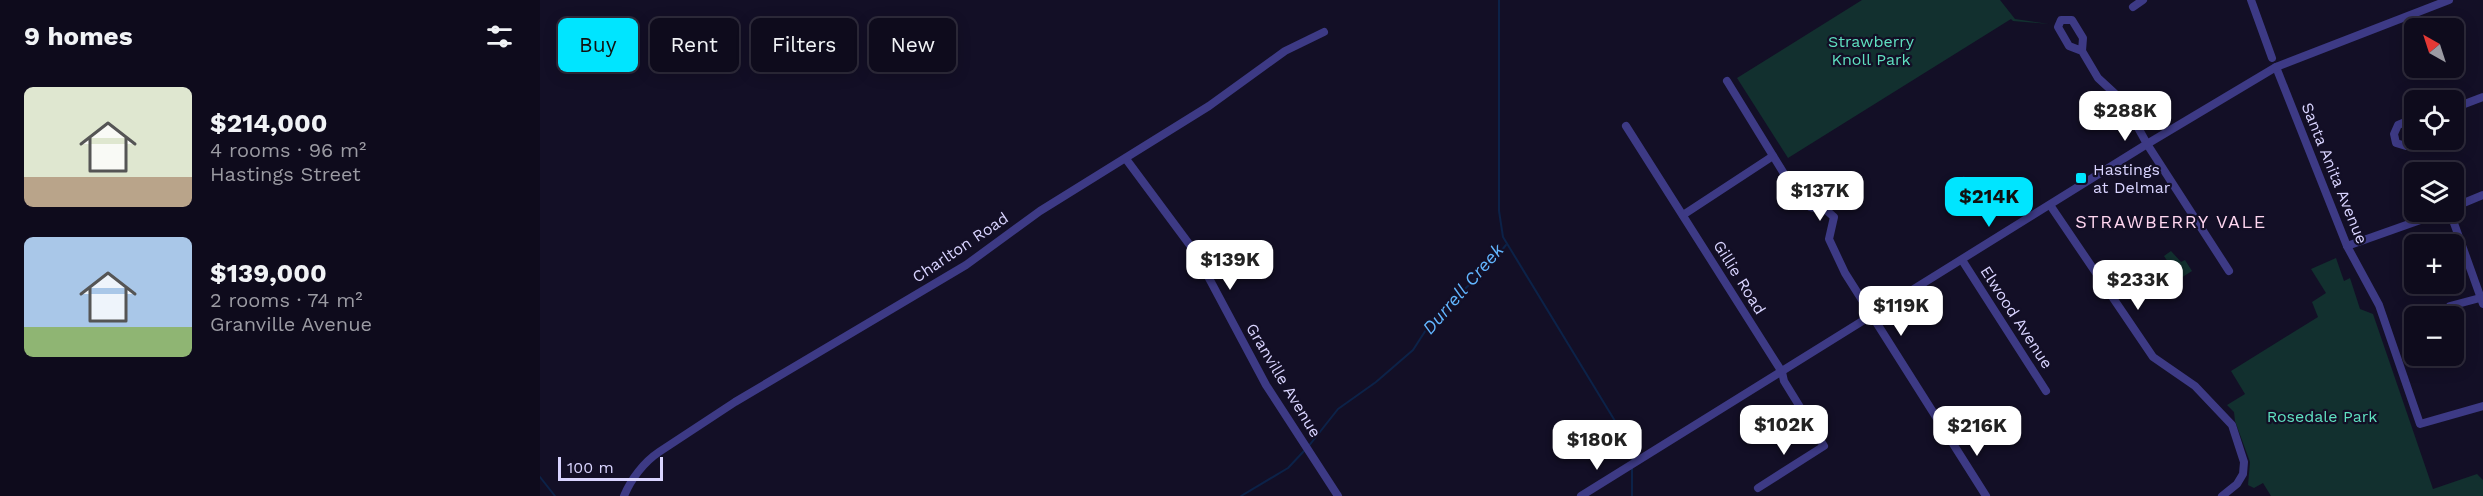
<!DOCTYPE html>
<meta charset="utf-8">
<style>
:root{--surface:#0e0b1c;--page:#1c1929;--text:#f1f3f6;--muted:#9b9ba3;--line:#2e2b3b;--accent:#00e5ff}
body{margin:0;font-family:"Work Sans",sans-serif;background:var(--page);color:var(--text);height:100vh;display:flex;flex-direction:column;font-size:22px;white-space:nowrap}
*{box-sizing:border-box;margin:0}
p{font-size:20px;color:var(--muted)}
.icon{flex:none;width:33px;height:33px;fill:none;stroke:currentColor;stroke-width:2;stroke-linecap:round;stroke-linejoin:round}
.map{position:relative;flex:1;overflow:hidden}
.panel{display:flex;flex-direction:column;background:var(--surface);width:540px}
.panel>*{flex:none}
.hud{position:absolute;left:18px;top:18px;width:570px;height:54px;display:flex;gap:12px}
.needle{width:39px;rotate:321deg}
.fabs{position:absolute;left:1864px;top:18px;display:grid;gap:12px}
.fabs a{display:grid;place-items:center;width:60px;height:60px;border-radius:9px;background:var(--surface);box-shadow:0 3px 15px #0003,0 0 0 2px var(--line);font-size:30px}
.scale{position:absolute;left:18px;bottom:15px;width:105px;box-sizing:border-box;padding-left:6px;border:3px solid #d9d4ff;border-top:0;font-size:16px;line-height:21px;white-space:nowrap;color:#d9d4ff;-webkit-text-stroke:4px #130f26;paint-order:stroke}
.price{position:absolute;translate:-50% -51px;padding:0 14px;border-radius:12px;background:#fff;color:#222;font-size:20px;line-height:39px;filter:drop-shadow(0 2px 3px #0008)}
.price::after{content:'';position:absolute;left:50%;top:36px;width:18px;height:14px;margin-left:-9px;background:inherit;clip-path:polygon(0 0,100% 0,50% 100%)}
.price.current{background:var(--accent);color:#111}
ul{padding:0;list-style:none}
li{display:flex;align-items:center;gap:18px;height:150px;padding:0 24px}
li span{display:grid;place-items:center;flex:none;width:168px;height:120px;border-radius:9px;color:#555}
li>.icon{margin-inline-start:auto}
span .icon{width:72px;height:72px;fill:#fffc;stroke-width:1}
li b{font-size:26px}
h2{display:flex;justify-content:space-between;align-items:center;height:72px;padding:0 24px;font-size:26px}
.tag{padding:0 21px;border-radius:9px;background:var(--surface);box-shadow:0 3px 15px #0003,0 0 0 2px var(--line);font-size:21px;line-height:54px}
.tag.current{background:var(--accent);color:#111}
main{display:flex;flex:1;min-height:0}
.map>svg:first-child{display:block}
.green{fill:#12302f}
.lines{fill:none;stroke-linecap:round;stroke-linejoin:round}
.stream{stroke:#0c2248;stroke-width:2}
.building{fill:#241b47}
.minor{stroke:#3d3a85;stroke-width:8}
.poi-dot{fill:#00e5ff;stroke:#130f26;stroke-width:2}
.labels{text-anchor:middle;stroke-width:4.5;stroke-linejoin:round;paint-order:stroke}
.park-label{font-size:16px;fill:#5fe0c0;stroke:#130f26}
.poi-label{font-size:16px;fill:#d9d4ff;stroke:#130f26;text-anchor:start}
.street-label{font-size:16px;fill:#d9d4ff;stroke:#130f26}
.neighbourhood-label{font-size:18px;letter-spacing:1.5px;fill:#ffd6f0;stroke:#130f26}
.water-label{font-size:18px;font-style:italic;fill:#62b6ff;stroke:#130f26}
</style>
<main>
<section class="panel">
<h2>9 homes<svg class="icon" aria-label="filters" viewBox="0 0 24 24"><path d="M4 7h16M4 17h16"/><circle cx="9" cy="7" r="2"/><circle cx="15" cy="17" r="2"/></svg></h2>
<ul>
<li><span style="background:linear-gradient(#dfe7d0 75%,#b9a48a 0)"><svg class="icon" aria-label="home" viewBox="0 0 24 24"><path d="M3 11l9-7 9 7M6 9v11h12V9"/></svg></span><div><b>$214,000</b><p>4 rooms · 96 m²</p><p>Hastings Street</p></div></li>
<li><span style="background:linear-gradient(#a9c7e8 75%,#8fb573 0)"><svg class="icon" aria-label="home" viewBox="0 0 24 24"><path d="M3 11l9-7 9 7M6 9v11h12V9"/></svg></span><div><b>$139,000</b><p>2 rooms · 74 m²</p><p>Granville Avenue</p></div></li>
</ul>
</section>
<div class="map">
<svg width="1943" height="496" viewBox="0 0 1943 496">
<rect width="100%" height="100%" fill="#130f26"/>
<!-- green -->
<g class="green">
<path d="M1322 0H1460L1475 19 1509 24 1473 21 1471 19 1248 158 1197 78Z"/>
<path d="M1631 251 1641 262 1645 260 1652 271 1633 283 1626 272 1632 268 1624 256Z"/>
<path d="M1796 258 1804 281 1810 278 1820 309 1833 314 1893 489 1937 474 1943 480V496H1731L1723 483 1714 488 1708 485 1710 462 1695 421 1694 412 1687 405 1705 394 1691 371 1778 317 1772 302 1786 293 1771 269Z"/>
</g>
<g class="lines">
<!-- stream -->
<g class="stream">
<path d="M959 0V211L963 237 1089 444 1092 460"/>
<path d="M768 447 798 409 836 382 873 350 893 319 948 267 966 245"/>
<path d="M0 477 15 496"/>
<path d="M701 496 748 468 764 451"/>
<path d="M1092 496V466"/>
</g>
</g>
<!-- building -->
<path class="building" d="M1424 176 1436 194 1427 199 1416 181Z"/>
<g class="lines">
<!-- minor -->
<g class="minor">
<path d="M1711 0 1732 58"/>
<path d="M1593 7 1603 0"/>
<path d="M1542 51 1529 46 1518 27 1521 20H1532L1543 38 1542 51 1558 78 1584 102 1607 144 1689 271"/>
<path d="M1736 67 1807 246 1839 305 1880 424 1943 406"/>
<path d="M1187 81 1256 193 1270 207 1286 210 1294 217 1289 239 1305 273 1446 496"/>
<path d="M1914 108 1943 97"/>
<path d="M1875 118 1858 125 1854 134 1856 143 1866 146 1876 140"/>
<path d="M1086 126 1242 372 1244 381 1284 446 1218 488"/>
<path d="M586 159 655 252 726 385 798 496"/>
<path d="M1510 205 1613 357 1655 386 1692 425 1704 462 1703 474 1697 484 1682 496"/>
<path d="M1914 207 1943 195"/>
<path d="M1910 212 1943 304"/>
<path d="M1143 215 1233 156"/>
<path d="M1807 246 1903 212"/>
<path d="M1422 260 1506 391"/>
<path d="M1910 306 1940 298"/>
<path d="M84 496C91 479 104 462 119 452L195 402 426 265 500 211 669 106 745 51 784 32"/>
<path d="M1041 496 1607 144 1736 67 1909 0"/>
</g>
</g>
<!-- markers -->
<rect class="poi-dot" x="1535" y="172" width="12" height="12" rx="3"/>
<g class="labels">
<!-- park labels -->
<g class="park-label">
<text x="1331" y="47">Strawberry<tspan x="1331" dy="18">Knoll Park</tspan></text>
<text x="1782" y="422">Rosedale Park</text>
</g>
<!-- poi labels -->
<g class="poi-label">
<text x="1553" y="175">Hastings<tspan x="1553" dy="18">at Delmar</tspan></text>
</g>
<!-- street labels -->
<g class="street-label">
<text transform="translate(1795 173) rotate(68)" y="6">Santa Anita Avenue</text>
<text transform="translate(420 247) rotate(-34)" y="6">Charlton Road</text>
<text transform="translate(1200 277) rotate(58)" y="6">Gillie Road</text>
<text transform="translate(1477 317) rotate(57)" y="6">Elwood Avenue</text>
<text transform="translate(744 380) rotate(59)" y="6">Granville Avenue</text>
</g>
<!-- neighbourhood labels -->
<g class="neighbourhood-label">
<text x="1631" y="228">STRAWBERRY VALE</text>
</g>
<!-- water labels -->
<g class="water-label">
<text transform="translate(923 289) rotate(-49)" y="6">Durrell Creek</text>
</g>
</g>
</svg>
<div class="fabs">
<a><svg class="needle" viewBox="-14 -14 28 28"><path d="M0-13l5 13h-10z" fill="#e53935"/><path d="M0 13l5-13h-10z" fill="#9b9ba3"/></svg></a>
<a><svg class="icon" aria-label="locate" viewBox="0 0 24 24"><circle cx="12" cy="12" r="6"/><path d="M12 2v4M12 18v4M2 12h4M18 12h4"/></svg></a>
<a><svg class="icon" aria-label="layers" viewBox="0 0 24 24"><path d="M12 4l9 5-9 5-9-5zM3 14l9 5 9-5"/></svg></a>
<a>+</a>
<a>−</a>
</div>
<div class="scale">100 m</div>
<b class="price" style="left:1585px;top:142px">$288K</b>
<b class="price" style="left:1280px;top:222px">$137K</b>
<b class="price current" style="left:1449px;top:228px">$214K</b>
<b class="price" style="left:690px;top:291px">$139K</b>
<b class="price" style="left:1598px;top:311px">$233K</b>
<b class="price" style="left:1361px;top:337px">$119K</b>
<b class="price" style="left:1244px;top:456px">$102K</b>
<b class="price" style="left:1437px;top:457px">$216K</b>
<b class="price" style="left:1057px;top:471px">$180K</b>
<div class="hud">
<a class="tag current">Buy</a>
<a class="tag">Rent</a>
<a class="tag">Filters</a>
<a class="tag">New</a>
</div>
</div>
</main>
